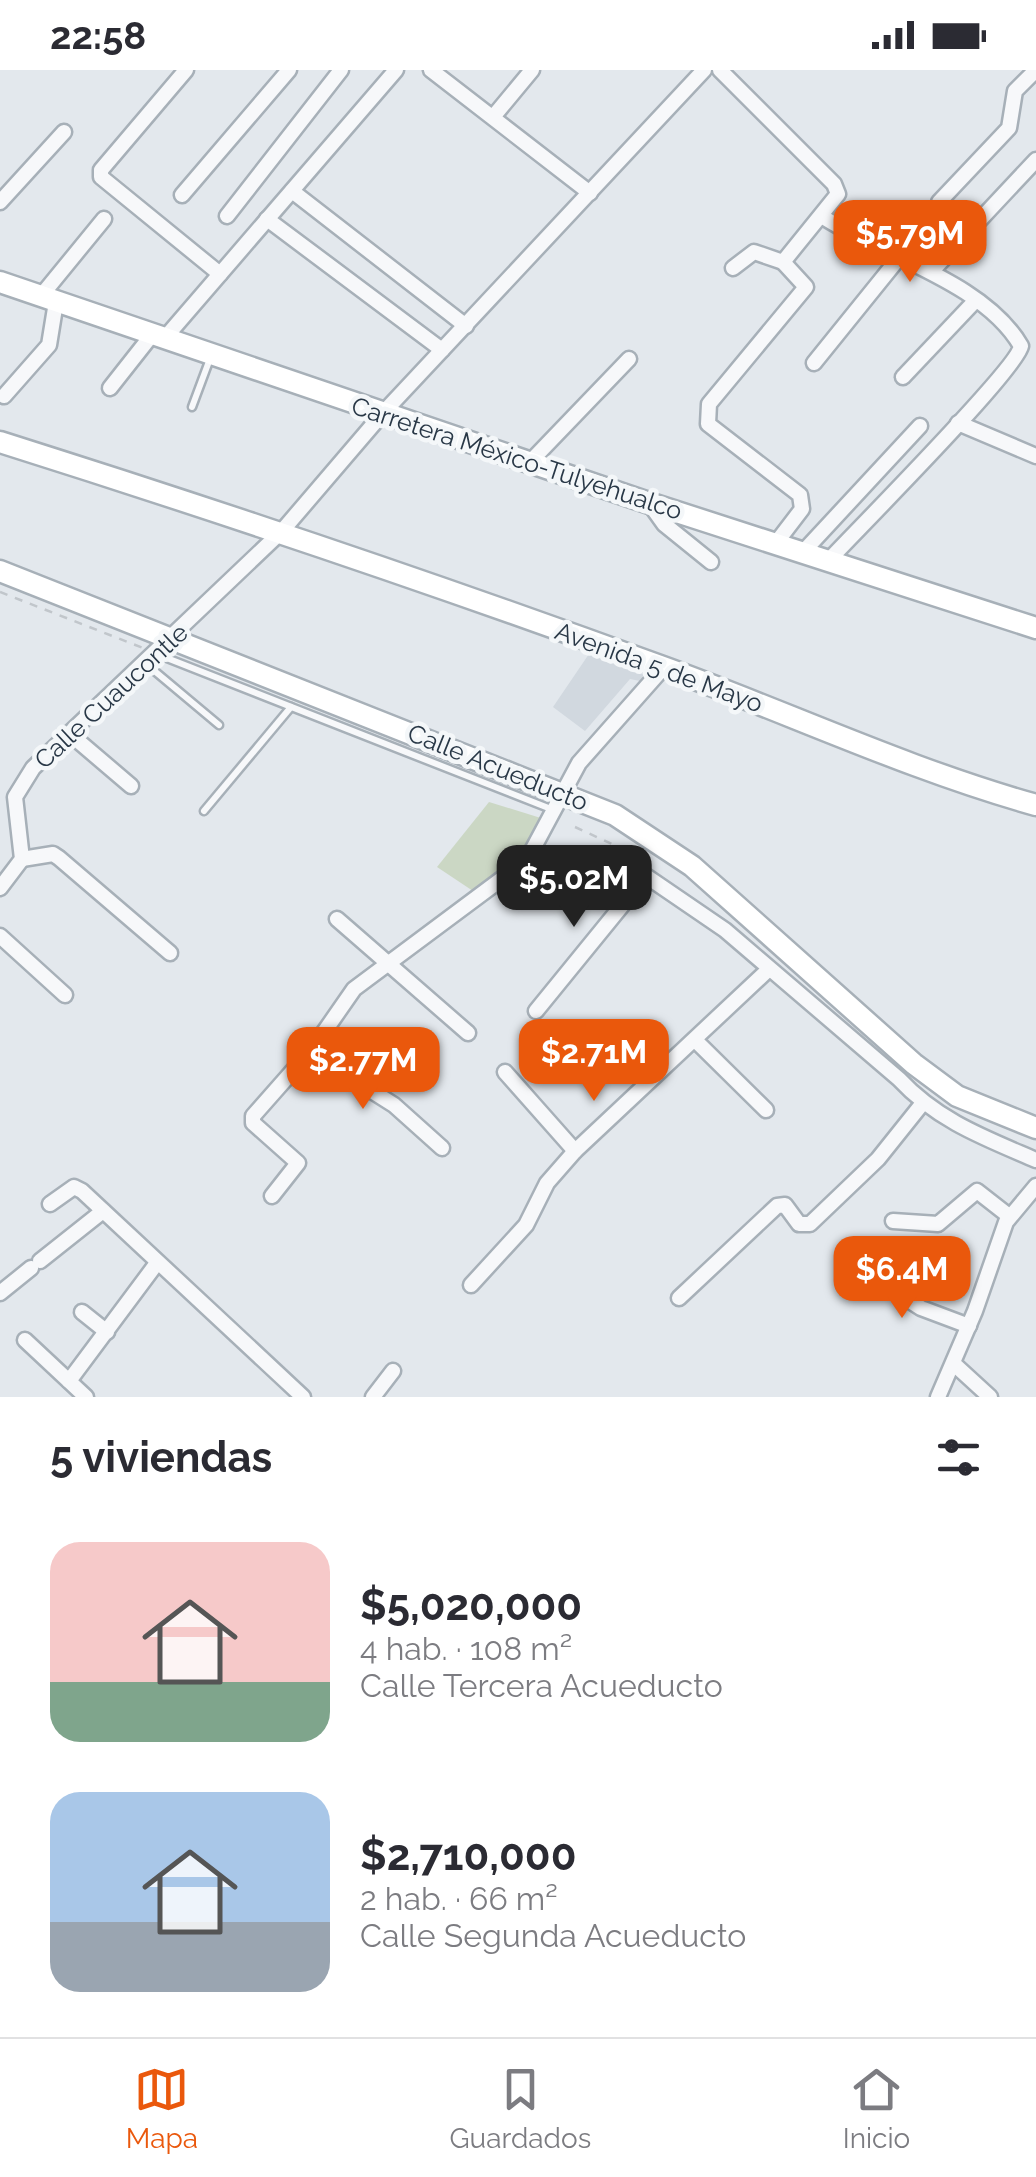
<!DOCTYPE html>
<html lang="es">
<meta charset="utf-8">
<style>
:root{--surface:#fff;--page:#f7f7f7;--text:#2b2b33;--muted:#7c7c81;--line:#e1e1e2;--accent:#ea580c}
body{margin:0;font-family:Raleway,sans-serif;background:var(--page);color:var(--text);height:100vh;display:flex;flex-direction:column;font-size:38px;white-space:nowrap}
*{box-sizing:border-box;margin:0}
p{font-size:32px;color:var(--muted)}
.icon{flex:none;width:55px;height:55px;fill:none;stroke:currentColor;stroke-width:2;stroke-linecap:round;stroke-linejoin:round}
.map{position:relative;height:1327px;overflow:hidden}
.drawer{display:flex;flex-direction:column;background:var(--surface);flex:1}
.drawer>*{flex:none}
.price{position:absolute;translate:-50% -85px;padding:0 22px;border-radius:20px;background:var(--accent);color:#fff;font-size:32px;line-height:65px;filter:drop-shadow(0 2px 5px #0008)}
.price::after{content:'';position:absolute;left:50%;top:60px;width:30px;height:22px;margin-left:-15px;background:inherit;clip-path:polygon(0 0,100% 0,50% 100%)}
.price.selected{background:#222;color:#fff}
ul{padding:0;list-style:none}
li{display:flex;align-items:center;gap:30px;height:250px;padding:0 50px}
li span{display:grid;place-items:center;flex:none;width:280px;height:200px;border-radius:30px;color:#555}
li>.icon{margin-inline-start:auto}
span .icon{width:120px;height:120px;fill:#fffc;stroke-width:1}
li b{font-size:42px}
h2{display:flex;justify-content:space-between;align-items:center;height:120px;padding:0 50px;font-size:42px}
.status{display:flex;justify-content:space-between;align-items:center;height:70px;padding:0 50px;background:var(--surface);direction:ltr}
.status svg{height:28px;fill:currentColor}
.menu{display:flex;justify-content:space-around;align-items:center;height:140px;border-top:2px solid var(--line);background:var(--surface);font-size:28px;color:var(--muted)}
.menu a{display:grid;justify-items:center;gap:5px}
.menu .selected{color:var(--accent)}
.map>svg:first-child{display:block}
.built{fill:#d1d8df}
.green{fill:#cbd7c4}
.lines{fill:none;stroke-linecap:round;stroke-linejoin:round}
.lane-casing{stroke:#a7b0b8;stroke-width:11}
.street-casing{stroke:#a7b0b8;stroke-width:19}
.secondary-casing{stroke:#a7b0b8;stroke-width:25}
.path{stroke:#c1c6cb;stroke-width:2.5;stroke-dasharray:8 8;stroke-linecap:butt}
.lane{stroke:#f7f8fa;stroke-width:6}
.street{stroke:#f7f8fa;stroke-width:14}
.secondary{stroke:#fff;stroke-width:20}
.labels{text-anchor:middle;stroke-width:9;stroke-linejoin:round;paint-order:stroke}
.street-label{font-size:25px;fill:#293847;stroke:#f4f7f9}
</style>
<div class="status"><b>22:58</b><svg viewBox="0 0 49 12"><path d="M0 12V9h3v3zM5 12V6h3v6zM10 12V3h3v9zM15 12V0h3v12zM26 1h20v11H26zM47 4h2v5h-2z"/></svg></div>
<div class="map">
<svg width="1036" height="1327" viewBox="0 0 1036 1327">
<rect width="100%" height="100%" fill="#e3e8ed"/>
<!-- built -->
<path class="built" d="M591 581 644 604 640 611 630 609 585 661 553 637Z"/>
<!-- green -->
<path class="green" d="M489 732 544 749 523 786 476 823 437 797Z"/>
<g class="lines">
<defs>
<g id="lane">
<path d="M192 337 211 286"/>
<path d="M154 583 551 739"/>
<path d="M145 593 219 655"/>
<path d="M204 741 291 637"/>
</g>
<g id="street">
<path d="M186 0 101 100V107L220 204"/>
<path d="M431 0 590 123"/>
<path d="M720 0 834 114 838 124 783 192 754 182 733 198"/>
<path d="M493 47 532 0"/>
<path d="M292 121 466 256"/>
<path d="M182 125 289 0"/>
<path d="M0 132 64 62"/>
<path d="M227 146 341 0"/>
<path d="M823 147C883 186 984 212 1021 276 1018 298 857 460 830 489"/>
<path d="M267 149 442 280"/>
<path d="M966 165 939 132 1009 58 1015 21 1036 0"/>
<path d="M933 200 1036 90"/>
<path d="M41 226 104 149"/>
<path d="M164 269 396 0"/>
<path d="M814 293 898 189"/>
<path d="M903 307 975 231"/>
<path d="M110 318 151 266"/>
<path d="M4 326 49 275 56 232"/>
<path d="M958 353 1036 386"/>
<path d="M531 391 629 289"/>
<path d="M649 433 664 454 711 492"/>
<path d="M776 473 802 439 800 425 708 354 709 334 806 217 783 192"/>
<path d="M804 481 920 356"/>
<path d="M70 664 131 716"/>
<path d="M22 789 53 784 59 788 170 883"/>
<path d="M0 818 22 789 15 727 33 698 282 461 383 343 704 0"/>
<path d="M337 849 468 963"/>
<path d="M0 866 65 925"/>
<path d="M536 941 646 806 725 860 899 1009C938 1051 985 1068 1036 1090"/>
<path d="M695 970 766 1040"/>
<path d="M313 978 326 992 394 1035 442 1078"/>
<path d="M505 1002 575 1081"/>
<path d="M272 1126 298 1093 253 1053V1046L313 978 354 919 527 790 579 693 664 597"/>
<path d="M50 1134 74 1117 82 1121 303 1327"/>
<path d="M893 1151 938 1154 977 1121 1009 1146"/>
<path d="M40 1191 103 1141"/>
<path d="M859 1198 921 1238 969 1256"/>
<path d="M471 1215 526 1155 547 1113 575 1081 768 900"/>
<path d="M0 1223 31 1198"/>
<path d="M679 1228 777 1136 785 1135 799 1154H810L878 1089 922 1034"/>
<path d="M82 1242 107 1262"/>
<path d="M25 1270 86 1327"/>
<path d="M954 1294 990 1327"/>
<path d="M69 1311 157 1193"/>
<path d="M373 1327 393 1301"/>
<path d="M938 1327 975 1241 1006 1152 1036 1116"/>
</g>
<g id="secondary">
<path d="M0 212 649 433 1036 558"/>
<path d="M0 372C222 442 441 516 660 596 785 641 907 699 1036 735"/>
<path d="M0 501 615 745 692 796 914 994 957 1026 1036 1058"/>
</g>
</defs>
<!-- lane casing -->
<use href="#lane" class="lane-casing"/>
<!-- street casing -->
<use href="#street" class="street-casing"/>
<!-- secondary casing -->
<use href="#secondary" class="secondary-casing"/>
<!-- path -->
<g class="path">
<path d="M0 522 143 578"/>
<path d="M575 757 612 774 638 795"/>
</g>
<!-- lane -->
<use href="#lane" class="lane"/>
<!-- street -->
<use href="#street" class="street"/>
<!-- secondary -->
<use href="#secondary" class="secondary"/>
</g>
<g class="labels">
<!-- street labels -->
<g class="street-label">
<text transform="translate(517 388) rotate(18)" y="9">Carretera México-Tulyehualco</text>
<text transform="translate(659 597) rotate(20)" y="9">Avenida 5 de Mayo</text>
<text transform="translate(111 626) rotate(-43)" y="9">Calle Cuaucontle</text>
<text transform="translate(498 697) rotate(22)" y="9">Calle Acueducto</text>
</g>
</g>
</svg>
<b class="price" style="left:910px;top:215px">$5.79M</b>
<b class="price selected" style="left:574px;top:860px">$5.02M</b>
<b class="price" style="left:594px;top:1034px">$2.71M</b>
<b class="price" style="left:363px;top:1042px">$2.77M</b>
<b class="price" style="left:902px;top:1251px">$6.4M</b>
</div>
<section class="drawer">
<h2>5 viviendas<svg class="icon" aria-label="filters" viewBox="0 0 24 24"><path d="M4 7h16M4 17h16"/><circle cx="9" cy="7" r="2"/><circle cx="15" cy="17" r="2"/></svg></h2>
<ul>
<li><span style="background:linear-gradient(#f6c9c9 70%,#7fa58c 0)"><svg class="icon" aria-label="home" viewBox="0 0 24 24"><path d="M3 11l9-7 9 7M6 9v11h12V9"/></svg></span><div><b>$5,020,000</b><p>4 hab. · 108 m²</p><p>Calle Tercera Acueducto</p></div></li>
<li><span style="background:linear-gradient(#a9c7e8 65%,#9aa5b1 0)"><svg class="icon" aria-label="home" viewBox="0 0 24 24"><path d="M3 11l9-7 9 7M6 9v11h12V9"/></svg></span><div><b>$2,710,000</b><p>2 hab. · 66 m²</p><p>Calle Segunda Acueducto</p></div></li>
</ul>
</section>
<nav class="menu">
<a class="selected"><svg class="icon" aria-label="map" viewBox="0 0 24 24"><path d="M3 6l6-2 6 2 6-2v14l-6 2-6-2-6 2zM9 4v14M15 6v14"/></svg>Mapa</a>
<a><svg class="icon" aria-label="saved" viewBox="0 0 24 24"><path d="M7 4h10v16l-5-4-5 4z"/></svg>Guardados</a>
<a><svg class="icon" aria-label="home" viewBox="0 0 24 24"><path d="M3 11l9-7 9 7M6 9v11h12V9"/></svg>Inicio</a>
</nav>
